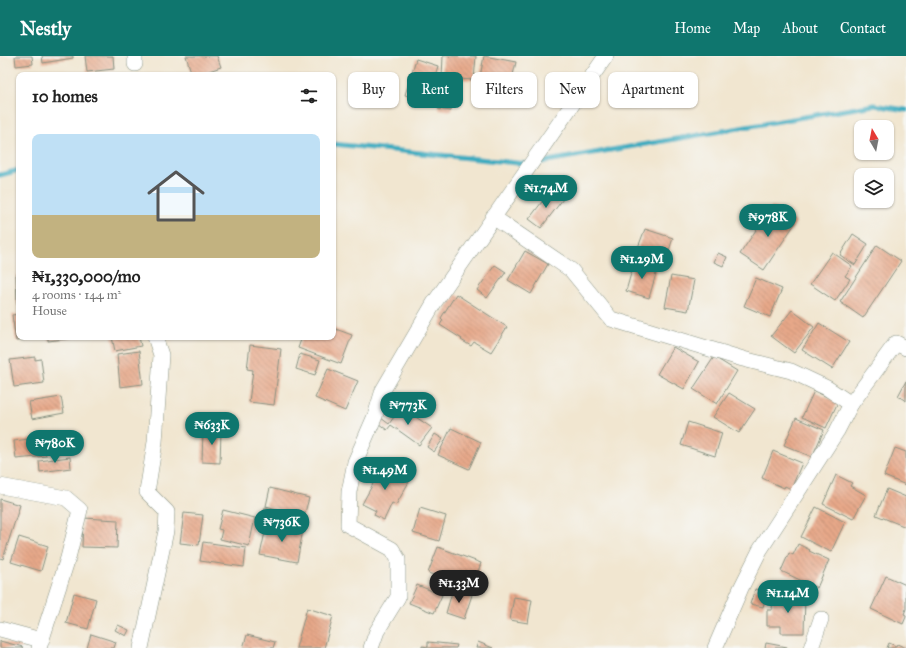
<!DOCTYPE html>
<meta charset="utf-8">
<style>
:root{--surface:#fff;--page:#f2f2f2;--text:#222;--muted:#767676;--accent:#0f766e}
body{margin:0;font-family:"IM FELL Great Primer",serif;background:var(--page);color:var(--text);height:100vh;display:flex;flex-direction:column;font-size:15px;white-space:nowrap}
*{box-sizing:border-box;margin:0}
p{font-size:13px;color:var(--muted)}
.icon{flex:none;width:22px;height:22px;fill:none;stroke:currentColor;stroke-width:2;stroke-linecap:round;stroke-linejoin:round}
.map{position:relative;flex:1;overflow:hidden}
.drawer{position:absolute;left:16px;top:16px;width:320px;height:268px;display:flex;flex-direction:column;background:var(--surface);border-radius:8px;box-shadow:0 1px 3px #0004}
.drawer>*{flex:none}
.top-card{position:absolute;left:348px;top:16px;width:380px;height:36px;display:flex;gap:8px}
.needle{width:26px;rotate:350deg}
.buttons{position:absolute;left:854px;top:64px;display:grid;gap:8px}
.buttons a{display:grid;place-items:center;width:40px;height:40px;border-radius:8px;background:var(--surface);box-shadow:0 1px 3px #0004;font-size:20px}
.price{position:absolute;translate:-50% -34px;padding:0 9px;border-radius:14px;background:var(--accent);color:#fff;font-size:13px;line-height:26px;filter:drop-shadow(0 1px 2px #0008)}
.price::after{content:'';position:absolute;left:50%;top:24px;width:12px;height:9px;margin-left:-6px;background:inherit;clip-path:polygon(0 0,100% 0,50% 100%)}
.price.active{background:#222;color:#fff}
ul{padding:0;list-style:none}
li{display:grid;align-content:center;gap:8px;height:212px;padding:0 16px}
li span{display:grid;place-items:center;height:124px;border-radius:8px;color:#555}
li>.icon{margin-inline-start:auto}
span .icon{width:72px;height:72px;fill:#fffc;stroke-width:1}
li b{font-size:17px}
h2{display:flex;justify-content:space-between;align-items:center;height:48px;padding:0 16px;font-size:17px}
.tag{padding:0 14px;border-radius:8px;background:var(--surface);box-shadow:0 1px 3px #0004;font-size:14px;line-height:36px}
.tag.active{background:var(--accent);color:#fff}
header{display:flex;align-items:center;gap:24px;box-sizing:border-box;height:56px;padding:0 20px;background:var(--accent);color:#fff}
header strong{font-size:19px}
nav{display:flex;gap:22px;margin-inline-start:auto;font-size:14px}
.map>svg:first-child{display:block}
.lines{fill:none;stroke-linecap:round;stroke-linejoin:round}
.stream{stroke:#41acc0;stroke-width:5}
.building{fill:url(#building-back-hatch)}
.minor-casing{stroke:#889282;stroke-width:16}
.minor{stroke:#fff;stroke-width:15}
</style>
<header>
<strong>Nestly</strong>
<nav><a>Home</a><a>Map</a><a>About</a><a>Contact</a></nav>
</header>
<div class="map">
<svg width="906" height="592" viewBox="0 0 906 592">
<defs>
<pattern id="building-back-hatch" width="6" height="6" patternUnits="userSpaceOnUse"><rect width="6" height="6" fill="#e7a889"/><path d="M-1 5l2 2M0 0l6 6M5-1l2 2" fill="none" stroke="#bb8a71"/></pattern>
</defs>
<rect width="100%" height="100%" fill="#f6f6f2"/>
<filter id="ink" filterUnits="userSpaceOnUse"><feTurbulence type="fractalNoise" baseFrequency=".025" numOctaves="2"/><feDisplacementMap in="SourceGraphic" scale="8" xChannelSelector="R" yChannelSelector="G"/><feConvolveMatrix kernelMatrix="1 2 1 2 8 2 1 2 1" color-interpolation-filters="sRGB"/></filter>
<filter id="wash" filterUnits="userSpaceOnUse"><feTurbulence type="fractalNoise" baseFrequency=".012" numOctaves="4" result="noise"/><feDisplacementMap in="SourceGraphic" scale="16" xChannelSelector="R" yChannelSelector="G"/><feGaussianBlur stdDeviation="0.9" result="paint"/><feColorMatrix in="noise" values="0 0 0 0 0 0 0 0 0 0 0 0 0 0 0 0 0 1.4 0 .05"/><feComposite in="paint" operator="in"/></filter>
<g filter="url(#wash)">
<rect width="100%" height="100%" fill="#f1e6d0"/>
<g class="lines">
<!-- stream -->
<g class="stream">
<path d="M333 88 527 108"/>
<path d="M535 107 874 49 906 54"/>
<path d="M0 119 19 114"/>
</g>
</g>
<g id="blocks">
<!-- building -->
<g class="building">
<path d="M15 0H32L33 8 16 10Z"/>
<path d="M42 0H73V2L43 7Z"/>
<path d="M85 0H113L114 13 87 16Z"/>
<path d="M186 0H217L221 11 197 19H192Z"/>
<path d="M443 0H476L474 24 442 22Z"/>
<path d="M484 0 516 6 510 32 479 26Z"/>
<path d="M416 3 438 10 427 46 405 39Z"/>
<path d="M442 26 456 28 451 55 438 53Z"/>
<path d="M551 134 563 143 541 172 529 163Z"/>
<path d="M772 150 796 166 764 214 740 198Z"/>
<path d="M645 173 673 182 666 204 637 194Z"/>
<path d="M853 178 868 188 855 209 840 199Z"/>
<path d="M877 189 901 205 863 262 840 246Z"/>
<path d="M525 195 548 208 531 238 508 224Z"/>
<path d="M832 196 852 210 845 220 850 223 835 245 810 228Z"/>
<path d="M718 197 727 201 723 210 714 206Z"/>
<path d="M634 207 657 214 649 242 626 235Z"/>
<path d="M495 209 506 216 487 242 477 234Z"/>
<path d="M19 218V248H17L16 219Z"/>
<path d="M671 220 694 224 688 255 665 251Z"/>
<path d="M756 222 782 233 770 261 744 250Z"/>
<path d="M456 238 507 271 491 296 474 286 471 290 461 284 462 283 440 269 443 264 441 262Z"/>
<path d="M792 254 814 271 794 297 771 280Z"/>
<path d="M19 258V281L36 282 16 285 12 259Z"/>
<path d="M819 267 849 286 832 313 802 294Z"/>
<path d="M333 272 352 279 341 308 298 292 302 281H333Z"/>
<path d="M48 281H74V282L48 285Z"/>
<path d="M112 281H139L141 290 115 295Z"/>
<path d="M250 289 281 293 274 349 249 346 253 314 247 313Z"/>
<path d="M673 291 699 306 684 333 657 318Z"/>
<path d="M139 295 143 328 120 331 117 298Z"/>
<path d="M300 298 320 304 315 319 296 313Z"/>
<path d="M35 301V304L41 303 44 327 14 331 10 304Z"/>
<path d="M714 301 737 315 717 348 693 333Z"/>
<path d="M328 313 358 325 345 355 315 342Z"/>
<path d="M906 325V345L898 340Z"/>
<path d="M814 335 838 346 826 372 802 361Z"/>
<path d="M729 337 755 353 739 377 713 361Z"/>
<path d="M61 341 64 357 32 363 29 346Z"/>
<path d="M401 351 432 372 419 389 391 369 387 374 378 367 381 362 389 368Z"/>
<path d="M796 362 824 374 812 401 784 389Z"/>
<path d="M688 366 722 377 715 400 681 389Z"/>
<path d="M451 372 481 386 469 413 438 399Z"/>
<path d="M203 374 221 375 220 407 202 406Z"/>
<path d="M435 378 443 383 434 396 427 391Z"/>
<path d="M44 381 46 400 16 403 14 385Z"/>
<path d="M895 392 906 396V429L884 420Z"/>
<path d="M773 395 802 407 791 433 785 430 784 432 762 422Z"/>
<path d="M70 401 71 412 40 416 39 405Z"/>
<path d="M380 408 410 424 396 449 392 447 384 464 374 459 376 455 362 448 373 428 370 426Z"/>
<path d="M836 419 852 427 850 430 866 439 853 463 823 448Z"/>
<path d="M270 432 309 442 304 460 266 450Z"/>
<path d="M887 433 906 441V471L876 459Z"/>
<path d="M0 443 20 449 3 503 0 502Z"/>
<path d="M265 451 305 462 302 473 262 463Z"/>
<path d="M816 451 845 466 831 496 801 481Z"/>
<path d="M420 452 446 460 439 485 413 477Z"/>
<path d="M223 454 255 462 249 490 220 483 222 474 218 473Z"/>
<path d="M184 457 203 459 199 489 180 487Z"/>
<path d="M83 462 118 464 117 492 82 491Z"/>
<path d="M267 467 303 474 297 506 260 499Z"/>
<path d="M19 481 48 490 41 515 11 506Z"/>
<path d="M203 486 246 492 244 511 200 505Z"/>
<path d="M798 488 810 494 809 495 829 504 817 532 781 515 789 497 793 499Z"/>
<path d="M438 491 481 507 472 533 428 517Z"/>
<path d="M886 520 906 529V553L904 558 906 559V561L903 568 871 553Z"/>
<path d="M417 529 442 539 434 557 409 547Z"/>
<path d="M453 533 472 539 464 563 446 557Z"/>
<path d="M755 533 767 536 763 551 750 548Z"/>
<path d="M74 537 96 543 88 573 66 567Z"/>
<path d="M773 540 805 541 804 577H781V570H767V554H772Z"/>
<path d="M514 541 532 544 528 567 510 564Z"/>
<path d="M307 552 333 560 324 592H296Z"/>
<path d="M118 569 129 574 126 580 115 574Z"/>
<path d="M91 578 116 586 114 592H87Z"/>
<path d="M247 579 275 586 273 592H243Z"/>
<path d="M0 585 23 591 22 592H0Z"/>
<path d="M428 586 457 589 456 592H422V590L428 591Z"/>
<path d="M478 586 493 592H476Z"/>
<path d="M766 587 787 591V592H765Z"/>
<path d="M889 587 896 590 897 588 906 592H887Z"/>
</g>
</g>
</g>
<g filter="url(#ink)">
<use href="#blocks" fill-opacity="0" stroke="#889282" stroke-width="1"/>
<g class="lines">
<defs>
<g id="minor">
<path d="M135 8V0"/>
<path d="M493 161 571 214 611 263 743 303 791 315 827 332 851 348 896 287 906 292"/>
<path d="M0 430 66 442 80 454 68 502 39 592"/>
<path d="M0 573 41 584"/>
<path d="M141 592 166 475 167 456 147 436 155 386 161 299 155 281"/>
<path d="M371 592 377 575 398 541V503L392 493 348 469 349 436 355 406 375 360 383 334 434 247 606 0"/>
<path d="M715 592 741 532 760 494 837 375 851 348"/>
<path d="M811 592 821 563"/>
</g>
</defs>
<!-- minor casing -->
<use href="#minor" class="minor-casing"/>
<!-- minor -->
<use href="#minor" class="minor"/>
</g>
</g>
</svg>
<div class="buttons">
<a><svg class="needle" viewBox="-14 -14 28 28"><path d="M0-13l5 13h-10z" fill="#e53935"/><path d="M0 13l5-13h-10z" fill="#767676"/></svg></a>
<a><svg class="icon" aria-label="layers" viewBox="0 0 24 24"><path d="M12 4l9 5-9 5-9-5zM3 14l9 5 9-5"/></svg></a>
</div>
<b class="price" style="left:546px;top:153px">₦1.74M</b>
<b class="price" style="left:768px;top:182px">₦978K</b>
<b class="price" style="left:642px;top:224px">₦1.29M</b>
<b class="price" style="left:408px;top:370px">₦773K</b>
<b class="price" style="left:212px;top:390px">₦633K</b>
<b class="price" style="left:55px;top:408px">₦780K</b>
<b class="price" style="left:385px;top:435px">₦1.49M</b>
<b class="price" style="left:282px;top:487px">₦736K</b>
<b class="price active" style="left:459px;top:548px">₦1.33M</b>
<b class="price" style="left:788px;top:558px">₦1.14M</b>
<div class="top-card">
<a class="tag">Buy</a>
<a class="tag active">Rent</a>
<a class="tag">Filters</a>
<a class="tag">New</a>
<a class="tag">Apartment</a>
</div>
<section class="drawer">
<h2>10 homes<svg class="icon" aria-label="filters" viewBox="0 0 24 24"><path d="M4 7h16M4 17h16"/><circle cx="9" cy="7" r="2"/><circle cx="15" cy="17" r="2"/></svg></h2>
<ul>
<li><span style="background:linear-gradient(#bfe0f5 65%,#c2b280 0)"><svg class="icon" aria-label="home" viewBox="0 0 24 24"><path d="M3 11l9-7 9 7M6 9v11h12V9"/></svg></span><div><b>₦1,330,000/mo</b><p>4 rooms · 144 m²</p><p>House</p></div></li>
</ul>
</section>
</div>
